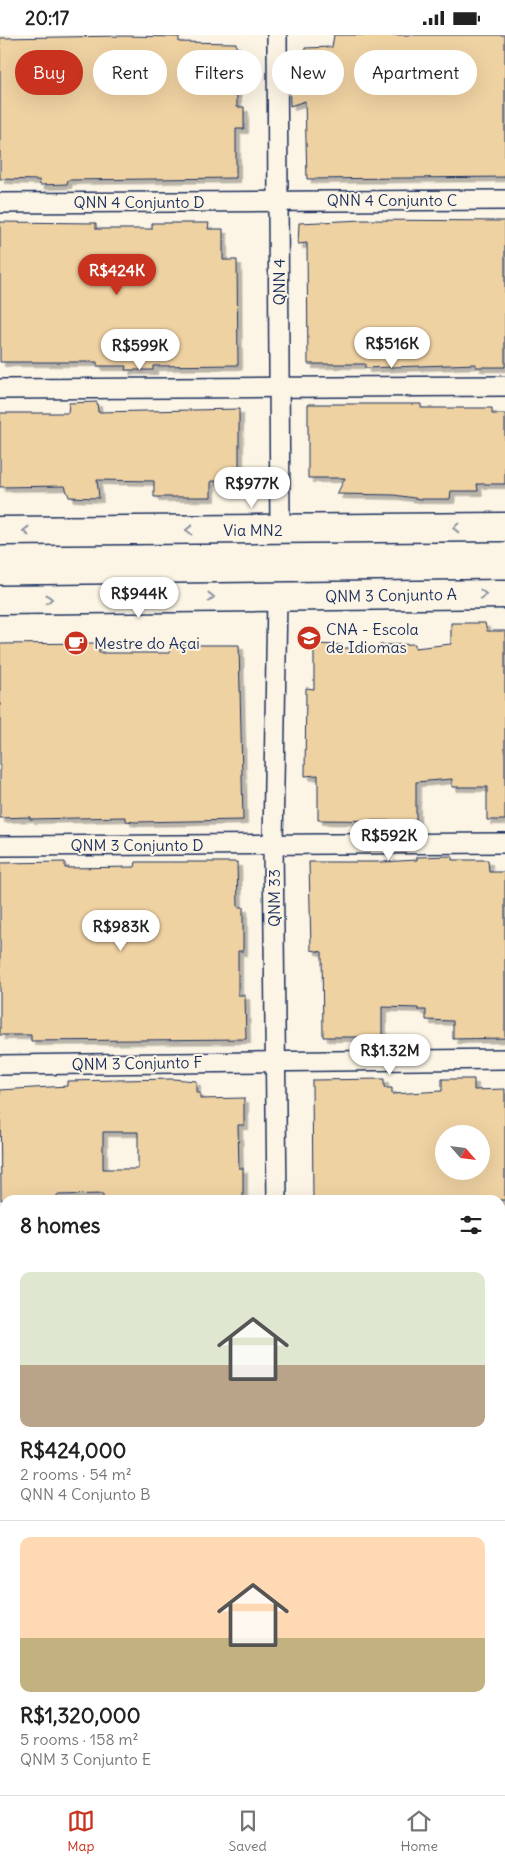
<!DOCTYPE html>
<meta charset="utf-8">
<style>
:root{--surface:#fff;--page:#f6f6f6;--text:#222;--muted:#767676;--line:#e0e0e0;--accent:#c8321e}
body{margin:0;font-family:Delius,sans-serif;background:var(--page);color:var(--text);height:100vh;display:flex;flex-direction:column;font-size:19px;white-space:nowrap}
*{box-sizing:border-box;margin:0}
p{font-size:16px;color:var(--muted)}
.icon{flex:none;width:28px;height:28px;fill:none;stroke:currentColor;stroke-width:2;stroke-linecap:round;stroke-linejoin:round}
.map{position:relative;flex:1;overflow:hidden}
.sheet{position:absolute;left:0px;top:1160px;width:505px;height:600px;display:flex;flex-direction:column;background:var(--surface);border-radius:15px 15px 0 0;box-shadow:0 5px 20px #0002}
.sheet>*{flex:none}
.banner{position:absolute;left:15px;top:15px;width:475px;height:45px;display:flex;gap:10px}
.needle{width:32px;rotate:118deg}
.fabs{position:absolute;left:435px;top:1090px;display:grid;gap:10px}
.fabs a{display:grid;place-items:center;width:55px;height:55px;border-radius:50%;background:var(--surface);box-shadow:0 5px 20px #0002;font-size:25px}
.price{position:absolute;translate:-50% -42px;padding:0 11px;border-radius:18px;background:#fff;color:#222;font-size:16px;line-height:32px;filter:drop-shadow(0 1px 2px #0008)}
.price::after{content:'';position:absolute;left:50%;top:30px;width:15px;height:11px;margin-left:-8px;background:inherit;clip-path:polygon(0 0,100% 0,50% 100%)}
.price.active{background:var(--accent);color:#fff}
ul{padding:0;list-style:none}
li{display:grid;align-content:center;gap:10px;height:265px;padding:0 20px}
li+li{border-top:1px solid var(--line)}
li span{display:grid;place-items:center;height:155px;border-radius:10px;color:#555}
li>.icon{margin-inline-start:auto}
span .icon{width:90px;height:90px;fill:#fffc;stroke-width:1}
li b{font-size:21px}
h2{display:flex;justify-content:space-between;align-items:center;height:60px;padding:0 20px;font-size:21px}
.chip{padding:0 18px;border-radius:22px;background:var(--surface);box-shadow:0 5px 20px #0002;font-size:18px;line-height:45px}
.chip.active{background:var(--accent);color:#fff}
.status{display:flex;justify-content:space-between;align-items:center;height:35px;padding:0 25px;background:var(--surface);direction:ltr}
.status svg{height:14px;fill:currentColor}
.tab-bar{display:flex;justify-content:space-around;align-items:center;height:70px;border-top:1px solid var(--line);background:var(--surface);font-size:14px;color:var(--muted)}
.tab-bar a{display:grid;justify-items:center;gap:2px}
.tab-bar .active{color:var(--accent)}
.map>svg:first-child{display:block}
.building{fill:#efd2a2;stroke:#1b2f5e;fill-rule:evenodd;filter:url(#shadow)}
.lines{fill:none;stroke-linecap:round;stroke-linejoin:round}
.street-casing{stroke:#1b2f5e;stroke-width:22}
.secondary-casing{stroke:#1b2f5e;stroke-width:31}
.street{stroke:#fcf5e5;stroke-width:19}
.secondary{stroke:#fcf5e5;stroke-width:28}
.oneway{stroke:#8c92a2}
.labels{text-anchor:middle;stroke-width:4;stroke-linejoin:round;paint-order:stroke}
.street-label{font-size:16px;fill:#1b2f5e;stroke:#fcf5e5}
.poi-label{font-size:16px;fill:#1b2f5e;stroke:#fcf5e5;text-anchor:start}
</style>
<div class="status"><b>20:17</b><svg viewBox="0 0 49 12"><path d="M0 12V9h3v3zM5 12V6h3v6zM10 12V3h3v9zM15 12V0h3v12zM26 1h20v11H26zM47 4h2v5h-2z"/></svg></div>
<div class="map">
<svg width="505" height="1760" viewBox="0 0 505 1760">
<defs>
<filter id="shadow"><feDropShadow dx="4.5" dy="4.5" stdDeviation="0" flood-color="#0004"/></filter>
</defs>
<rect width="100%" height="100%" fill="#fcf5e5"/>
<filter id="ink" filterUnits="userSpaceOnUse"><feTurbulence type="fractalNoise" baseFrequency=".02" numOctaves="2"/><feDisplacementMap in="SourceGraphic" scale="10" xChannelSelector="R" yChannelSelector="G"/><feConvolveMatrix kernelMatrix="1 2 1 2 8 2 1 2 1" color-interpolation-filters="sRGB"/></filter>
<g filter="url(#ink)">
<!-- building -->
<g class="building">
<path d="M334 0H505V142L307 144 305 66 290 71 289 43 305 44V13L332 12Z"/>
<path d="M123 1 179 2V7L236 8 237 72H244V94H236V143L68 145 67 149 40 150 39 145 0 144V3Z"/>
<path d="M363 185 505 186V332H476V329L365 333V329H308L307 208 298 209 299 188Z"/>
<path d="M0 187 96 188V194H152V188H209L208 194H223V225H237L238 330 153 331V335H125L126 331H97V327H0Z"/>
<path d="M97 367 98 377 239 374V446H211V462H154V446L97 445 99 463 69 462 65 451 0 452V378H68L69 368Z"/>
<path d="M308 369H421V373H492V379H505V449H477L478 456H451L450 464H421L394 460 337 459 345 443H308Z"/>
<path d="M451 588H485L487 596H505V785H487V752H452V744L416 747V786L318 785V740L305 741 306 653 314 654V609L342 610V613H380V610L415 609V613L451 609Z"/>
<path d="M99 608V618H170L169 610H239L243 785 135 787 126 786V782L30 784V782L0 783V609Z"/>
<path d="M452 821V825H488L489 837H505V1003L453 1004V986L426 985V975H418V973L382 972V1002H323L322 917 311 915 309 827H382L417 825V822Z"/>
<path d="M65 827V833L135 832 136 827H237L238 872H243V916H238V960H245L246 1004 31 1006V1000H0V828Z"/>
<path d="M173 1044 196 1046V1058H200V1064L244 1063V1090H238L239 1133H243V1165H103V1159L57 1160V1165H1L0 1055 67 1051V1046ZM103 1097H138V1134H103Z"/>
<path d="M384 1044V1053H392V1059L442 1056V1044H474V1055L505 1054V1165H313L312 1045ZM444 1099H481V1136H444Z"/>
</g>
<g class="lines">
<defs>
<g id="street">
<path d="M277 0 280 495"/>
<path d="M0 168 505 165"/>
<path d="M0 354 505 351"/>
<path d="M0 811 505 808"/>
<path d="M0 1030 505 1024"/>
<path d="M277 1165 273 810 277 561"/>
<path d="M500 1245H505"/>
<path d="M0 1248H5"/>
<path d="M500 1462H505"/>
<path d="M0 1463H5"/>
<path d="M500 1683H505"/>
<path d="M0 1685H5"/>
<path d="M282 1755V1760"/>
</g>
<g id="secondary">
<path d="M0 496 505 492"/>
<path d="M0 565 505 559"/>
</g>
</defs>
<!-- street casing -->
<use href="#street" class="street-casing"/>
<!-- secondary casing -->
<use href="#secondary" class="secondary-casing"/>
<!-- street -->
<use href="#street" class="street"/>
<!-- secondary -->
<use href="#secondary" class="secondary"/>
</g>
<!-- one-way arrows -->
<defs><path id="oneway-chevron" d="M-2-3.5L2.5 0L-2 3.5" fill="none" stroke-width="1.6" stroke-linecap="round" stroke-linejoin="round" transform="scale(1.25)"/></defs>
<g class="oneway">
<use href="#oneway-chevron" transform="translate(456 493) rotate(179)"/>
<use href="#oneway-chevron" transform="translate(189 495) rotate(180)"/>
<use href="#oneway-chevron" transform="translate(26 496) rotate(180)"/>
<use href="#oneway-chevron" transform="translate(483 559) rotate(-1)"/>
<use href="#oneway-chevron" transform="translate(211 562) rotate(-1)"/>
<use href="#oneway-chevron" transform="translate(49 564) rotate(-1)"/>
</g>
</g>
<!-- icons -->
<defs>
<symbol id="school-disc" viewBox="-11 -11 22 22"><circle r="9.5" fill="#c8321e" stroke="#fcf5e5"/><path d="M0-5L7-2L0 1L-7-2ZM-4 1L0 2.5L4 1V4Q0 6-4 4Z" fill="#fff"/></symbol>
<symbol id="cafe-disc" viewBox="-11 -11 22 22"><circle r="9.5" fill="#c8321e" stroke="#fcf5e5"/><path d="M-5.5-4.5H6V0H3Q3 3.5 0 3.5H-2.5Q-5.5 3.5-5.5 0ZM3-3.2v2h1.7v-2ZM-6 4.5H4V6H-6Z" fill="#fff"/></symbol>
</defs>
<g fill-rule="evenodd">
<use href="#school-disc" x="295" y="589" width="28" height="28"/>
<use href="#cafe-disc" x="62" y="594" width="28" height="28"/>
</g>
<g class="labels">
<!-- street labels -->
<g class="street-label">
<text x="392" y="171">QNN 4 Conjunto C</text>
<text x="139" y="173">QNN 4 Conjunto D</text>
<text transform="translate(279 247) rotate(-90)" y="6">QNN 4</text>
<text x="253" y="501">Via MN2</text>
<text transform="translate(391 560) rotate(-1)" y="6">QNM 3 Conjunto A</text>
<text x="137" y="816">QNM 3 Conjunto D</text>
<text transform="translate(274 863) rotate(-90)" y="6">QNM 33</text>
<text transform="translate(137 1028) rotate(-1)" y="6">QNM 3 Conjunto F</text>
</g>
<!-- poi labels -->
<g class="poi-label">
<text x="326" y="600">CNA - Escola<tspan x="326" dy="18">de Idiomas</tspan></text>
<text x="94" y="614">Mestre do Açai</text>
</g>
</g>
</svg>
<div class="fabs">
<a><svg class="needle" viewBox="-14 -14 28 28"><path d="M0-13l5 13h-10z" fill="#e53935"/><path d="M0 13l5-13h-10z" fill="#767676"/></svg></a>
</div>
<b class="price active" style="left:117px;top:261px">R$424K</b>
<b class="price" style="left:392px;top:334px">R$516K</b>
<b class="price" style="left:140px;top:336px">R$599K</b>
<b class="price" style="left:252px;top:474px">R$977K</b>
<b class="price" style="left:139px;top:584px">R$944K</b>
<b class="price" style="left:389px;top:826px">R$592K</b>
<b class="price" style="left:121px;top:917px">R$983K</b>
<b class="price" style="left:390px;top:1041px">R$1.32M</b>
<div class="banner">
<a class="chip active">Buy</a>
<a class="chip">Rent</a>
<a class="chip">Filters</a>
<a class="chip">New</a>
<a class="chip">Apartment</a>
</div>
<section class="sheet">
<h2>8 homes<svg class="icon" aria-label="filters" viewBox="0 0 24 24"><path d="M4 7h16M4 17h16"/><circle cx="9" cy="7" r="2"/><circle cx="15" cy="17" r="2"/></svg></h2>
<ul>
<li><span style="background:linear-gradient(#dfe7d0 60%,#b9a48a 0)"><svg class="icon" aria-label="home" viewBox="0 0 24 24"><path d="M3 11l9-7 9 7M6 9v11h12V9"/></svg></span><div><b>R$424,000</b><p>2 rooms · 54 m²</p><p>QNN 4 Conjunto B</p></div></li>
<li><span style="background:linear-gradient(#ffd9b3 65%,#c2b280 0)"><svg class="icon" aria-label="home" viewBox="0 0 24 24"><path d="M3 11l9-7 9 7M6 9v11h12V9"/></svg></span><div><b>R$1,320,000</b><p>5 rooms · 158 m²</p><p>QNM 3 Conjunto E</p></div></li>
</ul>
</section>
</div>
<nav class="tab-bar">
<a class="active"><svg class="icon" aria-label="map" viewBox="0 0 24 24"><path d="M3 6l6-2 6 2 6-2v14l-6 2-6-2-6 2zM9 4v14M15 6v14"/></svg>Map</a>
<a><svg class="icon" aria-label="saved" viewBox="0 0 24 24"><path d="M7 4h10v16l-5-4-5 4z"/></svg>Saved</a>
<a><svg class="icon" aria-label="home" viewBox="0 0 24 24"><path d="M3 11l9-7 9 7M6 9v11h12V9"/></svg>Home</a>
</nav>
